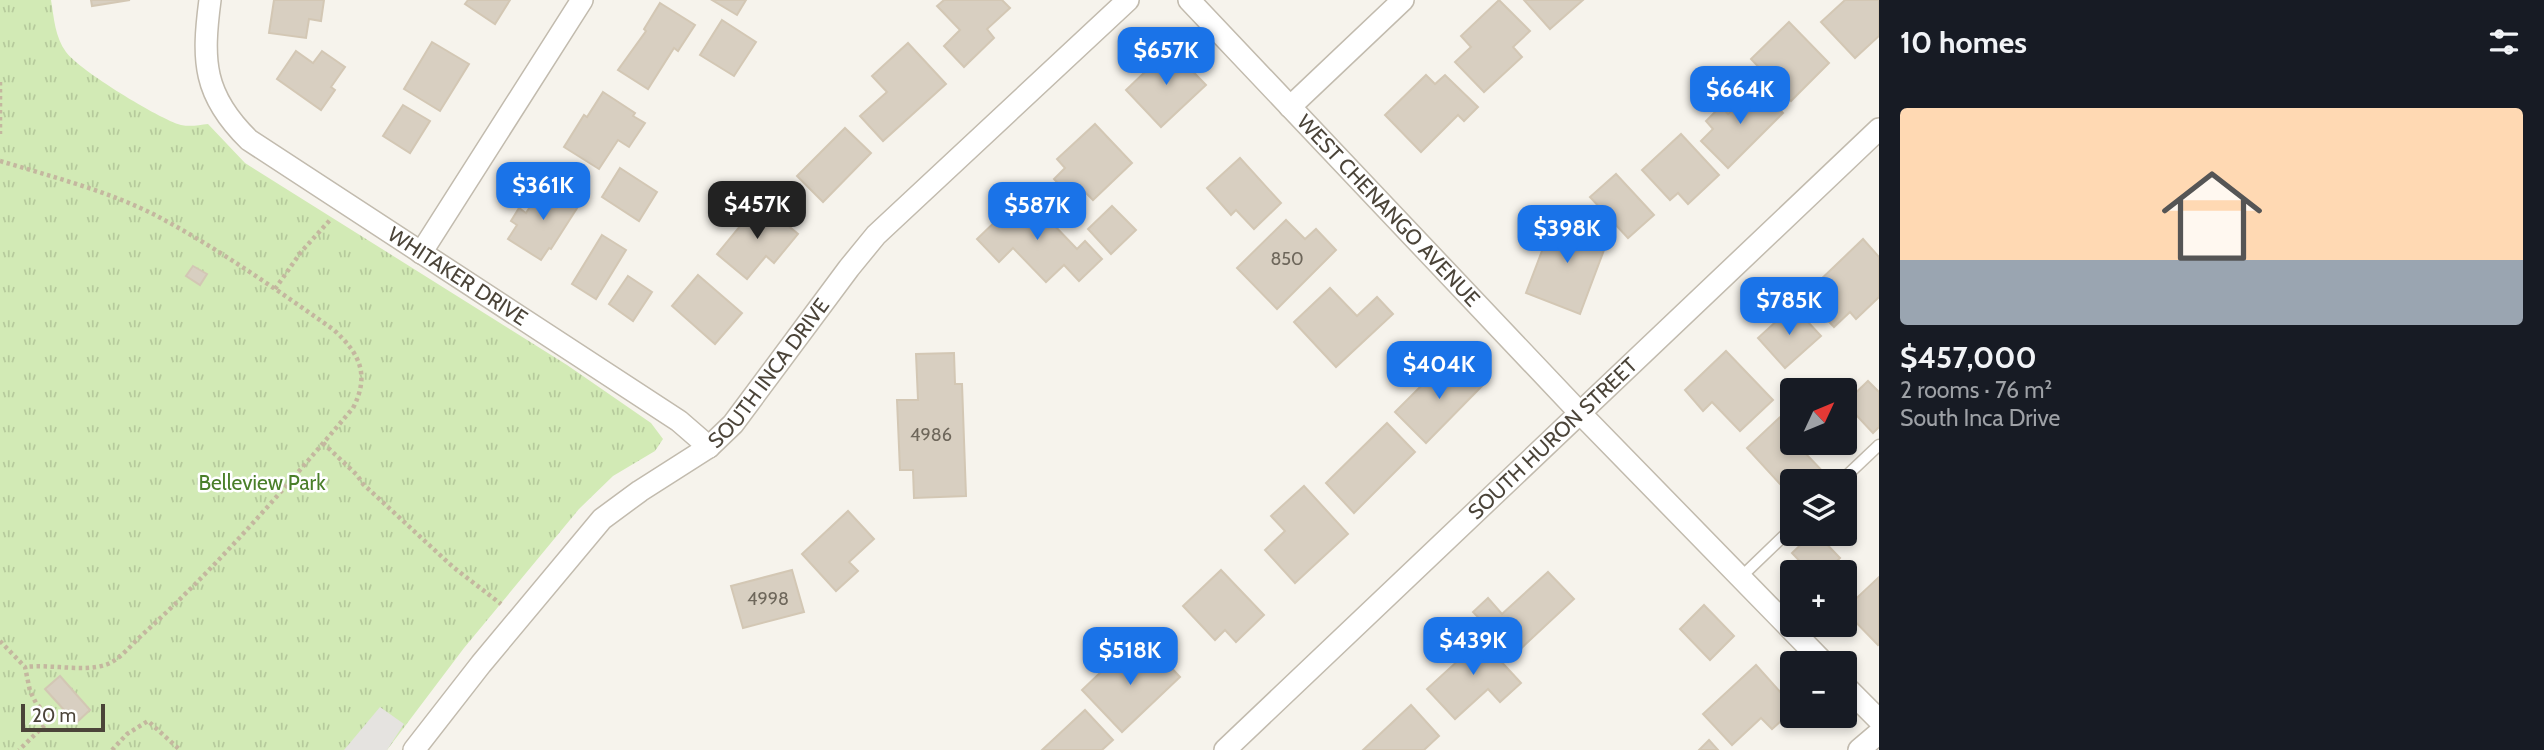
<!DOCTYPE html>
<meta charset="utf-8">
<style>
:root{--surface:#171b24;--page:#20242c;--text:#f1f3f6;--muted:#9ea1a6;--accent:#1a73e8}
body{margin:0;font-family:Cabin,sans-serif;background:var(--page);color:var(--text);height:100vh;display:flex;flex-direction:column;font-size:26px;white-space:nowrap}
*{box-sizing:border-box;margin:0}
p{font-size:23px;color:var(--muted)}
.icon{flex:none;width:38px;height:38px;fill:none;stroke:currentColor;stroke-width:2;stroke-linecap:round;stroke-linejoin:round}
.map{position:relative;flex:1;overflow:hidden}
.panel{display:flex;flex-direction:column;background:var(--surface);width:665px}
.panel>*{flex:none}
.needle{width:46px;rotate:46deg}
.fabs{position:absolute;left:1780px;top:378px;display:grid;gap:14px}
.fabs a{display:grid;place-items:center;width:77px;height:77px;border-radius:7px;background:var(--surface);box-shadow:0 4px 10px #0003;font-size:35px}
.scale{position:absolute;left:21px;bottom:18px;width:84px;box-sizing:border-box;padding-left:7px;border:4px solid #4b4439;border-top:0;font-size:19px;line-height:24px;white-space:nowrap;color:#4b4439;-webkit-text-stroke:5px #fff;paint-order:stroke}
.price{position:absolute;translate:-50% -60px;padding:0 16px;border-radius:14px;background:var(--accent);color:#fff;font-size:23px;line-height:46px;filter:drop-shadow(0 2px 4px #0008)}
.price::after{content:'';position:absolute;left:50%;top:42px;width:21px;height:16px;margin-left:-10px;background:inherit;clip-path:polygon(0 0,100% 0,50% 100%)}
.price.selected{background:#222;color:#fff}
ul{padding:0;list-style:none}
li{display:grid;align-content:center;gap:14px;height:371px;padding:0 21px}
li span{display:grid;place-items:center;height:217px;border-radius:7px;color:#555}
li>.icon{margin-inline-start:auto}
span .icon{width:126px;height:126px;fill:#fffc;stroke-width:1}
li b{font-size:30px}
h2{display:flex;justify-content:space-between;align-items:center;height:84px;padding:0 21px;font-size:30px}
main{display:flex;flex:1;min-height:0}
.map>svg:first-child{display:block}
.park{fill:url(#park-tufts)}
.parking{fill:#e5e3e0}
.building{fill:#d8cfc1;stroke:#d3c7b4;stroke-width:2}
.lines{fill:none;stroke-linecap:round;stroke-linejoin:round}
.lane-casing{stroke:#c2bbae;stroke-width:13}
.street-casing{stroke:#c2bbae;stroke-width:24}
.path{stroke:#c4b79f;stroke-width:4.5;stroke-dasharray:3.5 3.5;stroke-linecap:butt}
.lane{stroke:#fff;stroke-width:10}
.street{stroke:#fff;stroke-width:21}
.labels{text-anchor:middle;stroke-width:5;stroke-linejoin:round;paint-order:stroke}
.number-label{font-size:18px;fill:#6e675b}
.street-label{font-size:21px;fill:#4b4439;stroke:#fff}
.park-label{font-size:21px;fill:#4a7f2a;stroke:#fff}
</style>
<main>
<div class="map">
<svg width="1879" height="750" viewBox="0 0 1879 750">
<defs>
<pattern id="park-tufts" width="24" height="20" patternUnits="userSpaceOnUse" patternTransform="scale(1.75)"><rect width="24" height="20" fill="#d2eab5"/><path d="M3 7l-1-3M5 7V3M7 7l1-3M15 17l-1-3M17 17v-4M19 17l1-3" fill="none" stroke="#b6ca9c"/></pattern>
</defs>
<rect width="100%" height="100%" fill="#f6f3ec"/>
<!-- park -->
<path class="park" d="M0 0H51C54 18 55 37 66 52 79 70 159 119 181 125 191 127 199 125 208 124L245 163 567 365 651 423 663 439 655 451 613 476 579 509 464 648 387 750H0Z"/>
<!-- parking -->
<path class="parking" d="M380 707 404 724 387 750H344Z"/>
<!-- building -->
<g class="building">
<path d="M91 0H130L92 6Z"/>
<path d="M274 0H324L321 21 309 19 306 38 269 33Z"/>
<path d="M468 0H510L495 24 465 4Z"/>
<path d="M712 0H746L737 15Z"/>
<path d="M944 0H1002L1010 8 987 29 994 38 964 67 944 46 960 30 937 6Z"/>
<path d="M1499 0 1530 31 1513 47 1522 57 1484 92 1455 62 1471 47 1461 36Z"/>
<path d="M1524 0H1583L1550 29Z"/>
<path d="M1845 0H1879V36L1855 58 1821 22Z"/>
<path d="M660 3 695 25 678 51 674 48 648 89 618 70 646 31 644 29Z"/>
<path d="M722 20 756 42 734 76 700 55Z"/>
<path d="M1789 22 1829 63 1791 101 1751 59Z"/>
<path d="M432 42 469 64 440 111 404 89Z"/>
<path d="M908 43 946 84 883 141 860 116 887 92 872 76Z"/>
<path d="M1170 48 1206 85 1161 127 1126 90Z"/>
<path d="M296 51 313 63 322 51 345 67 331 87 335 90 321 110 277 79Z"/>
<path d="M1426 75 1435 84 1445 75 1478 107 1464 121 1458 115 1421 152 1385 115Z"/>
<path d="M1756 86 1783 113 1728 168 1701 141 1713 129 1706 121 1721 106 1728 114Z"/>
<path d="M603 92 635 113 633 116 645 123 629 147 618 140 599 169 564 147 584 115 587 117Z"/>
<path d="M403 105 430 121 410 153 383 136Z"/>
<path d="M1095 124 1132 163 1093 200 1085 192 1075 202 1054 179 1065 168 1057 159Z"/>
<path d="M845 128 871 153 823 202 797 176Z"/>
<path d="M1681 134 1719 175 1688 204 1678 193 1670 200 1642 170Z"/>
<path d="M1240 158 1281 203 1254 229 1236 210 1231 215 1207 188Z"/>
<path d="M620 168 657 192 639 221 602 197Z"/>
<path d="M1616 174 1654 215 1628 238 1590 197Z"/>
<path d="M545 183 579 205 551 249 549 248 541 260 508 239 517 225 511 221 519 208 526 213Z"/>
<path d="M1024 194 1077 249 1085 241 1102 259 1079 281 1064 265 1046 282 1013 248 999 262 977 239Z"/>
<path d="M760 202 798 234 774 263 766 256 747 279 717 254Z"/>
<path d="M1112 206 1136 230 1111 254 1088 229Z"/>
<path d="M1556 214 1588 226 1585 233 1607 242 1580 314 1526 293Z"/>
<path d="M1286 220 1305 239 1316 229 1336 250 1277 309 1237 268Z"/>
<path d="M602 235 626 250 596 299 572 284Z"/>
<path d="M1863 239 1879 257V297L1856 319 1850 312 1834 327 1810 302 1822 291 1815 285Z"/>
<path d="M193 266 207 274 200 285 186 276Z"/>
<path d="M698 275 742 313 715 344 672 306Z"/>
<path d="M628 276 652 292 633 321 609 304Z"/>
<path d="M1330 288 1357 316 1377 297 1393 314 1336 367 1294 322Z"/>
<path d="M1793 306 1821 336 1785 368 1758 338Z"/>
<path d="M1726 351 1773 400 1740 431 1712 402 1703 411 1685 390Z"/>
<path d="M954 353 955 384H962L966 496 914 498 913 470H900L897 400H918L916 354Z"/>
<path d="M1462 360 1485 383 1426 443 1395 412 1434 373 1442 380Z"/>
<path d="M1868 381 1879 392V427L1873 433 1845 403Z"/>
<path d="M1792 406V443H1820L1807 455 1826 475 1819 481H1792V497L1747 448Z"/>
<path d="M1387 423 1415 452 1354 513 1326 483Z"/>
<path d="M1304 486 1348 534 1295 583 1265 550 1285 531 1271 516Z"/>
<path d="M848 511 874 539 849 562 858 571 836 591 802 554Z"/>
<path d="M1812 534H1817L1840 558 1826 572H1810L1792 553Z"/>
<path d="M792 570 804 612 743 628 731 586Z"/>
<path d="M1221 570 1264 615 1236 642 1225 630 1215 640 1183 606Z"/>
<path d="M1548 572 1574 599 1514 655 1473 612 1488 598 1502 614Z"/>
<path d="M1879 577V644L1878 645 1844 610Z"/>
<path d="M1704 605 1734 636 1710 660 1680 629Z"/>
<path d="M1472 630 1521 683 1500 702 1488 689 1455 719 1427 689 1461 658 1452 648Z"/>
<path d="M1152 647 1180 677 1122 732 1082 690 1123 651 1135 663Z"/>
<path d="M1756 665 1792 705V711L1772 729 1761 718 1732 745 1703 714Z"/>
<path d="M60 676 90 710 76 723 45 689Z"/>
<path d="M1411 705 1439 736 1424 750H1363Z"/>
<path d="M1085 710 1113 740 1102 750H1042Z"/>
<path d="M1709 740 1718 750H1699Z"/>
</g>
<g class="lines">
<defs>
<g id="lane">
<path d="M1841 481 1879 445"/>
<path d="M1740 578 1792 528"/>
</g>
<g id="street">
<path id="s1" d="M210 0C202 61 203 95 249 140L679 421 709 447"/>
<path id="s2" d="M1189 0 1580 413 1824 663"/>
<path d="M1290 107 1403 0"/>
<path d="M421 253 582 0"/>
<path d="M1844 685 1879 720"/>
<path id="s3" d="M414 750 481 664 602 519 640 491 709 447 733 424 849 268 876 235 1128 0"/>
<path id="s4" d="M1225 750 1879 129"/>
<path d="M1859 750 1879 733"/>
</g>
</defs>
<!-- lane casing -->
<use href="#lane" class="lane-casing"/>
<!-- street casing -->
<use href="#street" class="street-casing"/>
<!-- path -->
<g class="path">
<path d="M0 82V134"/>
<path d="M0 161C50 176 111 192 157 216 219 249 277 290 334 330 360 354 370 375 353 408 286 487 218 566 142 635 131 645 119 661 105 665 83 672 50 664 25 667"/>
<path d="M275 289 301 252 330 220"/>
<path d="M323 443 357 475 363 484 453 567 501 604"/>
<path d="M0 641 25 667 30 691 36 703 51 719 19 750"/>
<path d="M112 750 127 734 148 721 180 750"/>
</g>
<!-- lane -->
<use href="#lane" class="lane"/>
<!-- street -->
<use href="#street" class="street"/>
</g>
<g class="labels">
<!-- number labels -->
<g class="number-label">
<text x="1287" y="265">850</text>
<text x="931" y="441">4986</text>
<text x="768" y="605">4998</text>
</g>
<!-- street labels -->
<g class="street-label">
<text dy="7" stroke="none"><textPath href="#s2" startOffset="290">WEST CHENANGO AVENUE</textPath></text>
<text dy="7" stroke="none"><textPath href="#s1" startOffset="402">WHITAKER DRIVE</textPath></text>
<text dy="7" stroke="none"><textPath href="#s3" startOffset="522">SOUTH INCA DRIVE</textPath></text>
<text dy="7" stroke="none"><textPath href="#s4" startOffset="452">SOUTH HURON STREET</textPath></text>
</g>
<!-- park labels -->
<g class="park-label">
<text x="262" y="490">Belleview Park</text>
</g>
</g>
</svg>
<div class="fabs">
<a><svg class="needle" viewBox="-14 -14 28 28"><path d="M0-13l5 13h-10z" fill="#e53935"/><path d="M0 13l5-13h-10z" fill="#9ea1a6"/></svg></a>
<a><svg class="icon" aria-label="layers" viewBox="0 0 24 24"><path d="M12 4l9 5-9 5-9-5zM3 14l9 5 9-5"/></svg></a>
<a>+</a>
<a>−</a>
</div>
<div class="scale">20 m</div>
<b class="price" style="left:1166px;top:87px">$657K</b>
<b class="price" style="left:1740px;top:126px">$664K</b>
<b class="price" style="left:543px;top:222px">$361K</b>
<b class="price selected" style="left:757px;top:241px">$457K</b>
<b class="price" style="left:1037px;top:242px">$587K</b>
<b class="price" style="left:1567px;top:265px">$398K</b>
<b class="price" style="left:1789px;top:337px">$785K</b>
<b class="price" style="left:1439px;top:401px">$404K</b>
<b class="price" style="left:1473px;top:677px">$439K</b>
<b class="price" style="left:1130px;top:687px">$518K</b>
</div>
<section class="panel">
<h2>10 homes<svg class="icon" aria-label="filters" viewBox="0 0 24 24"><path d="M4 7h16M4 17h16"/><circle cx="9" cy="7" r="2"/><circle cx="15" cy="17" r="2"/></svg></h2>
<ul>
<li><span style="background:linear-gradient(#ffd9b3 70%,#9aa5b1 0)"><svg class="icon" aria-label="home" viewBox="0 0 24 24"><path d="M3 11l9-7 9 7M6 9v11h12V9"/></svg></span><div><b>$457,000</b><p>2 rooms · 76 m²</p><p>South Inca Drive</p></div></li>
</ul>
</section>
</main>
